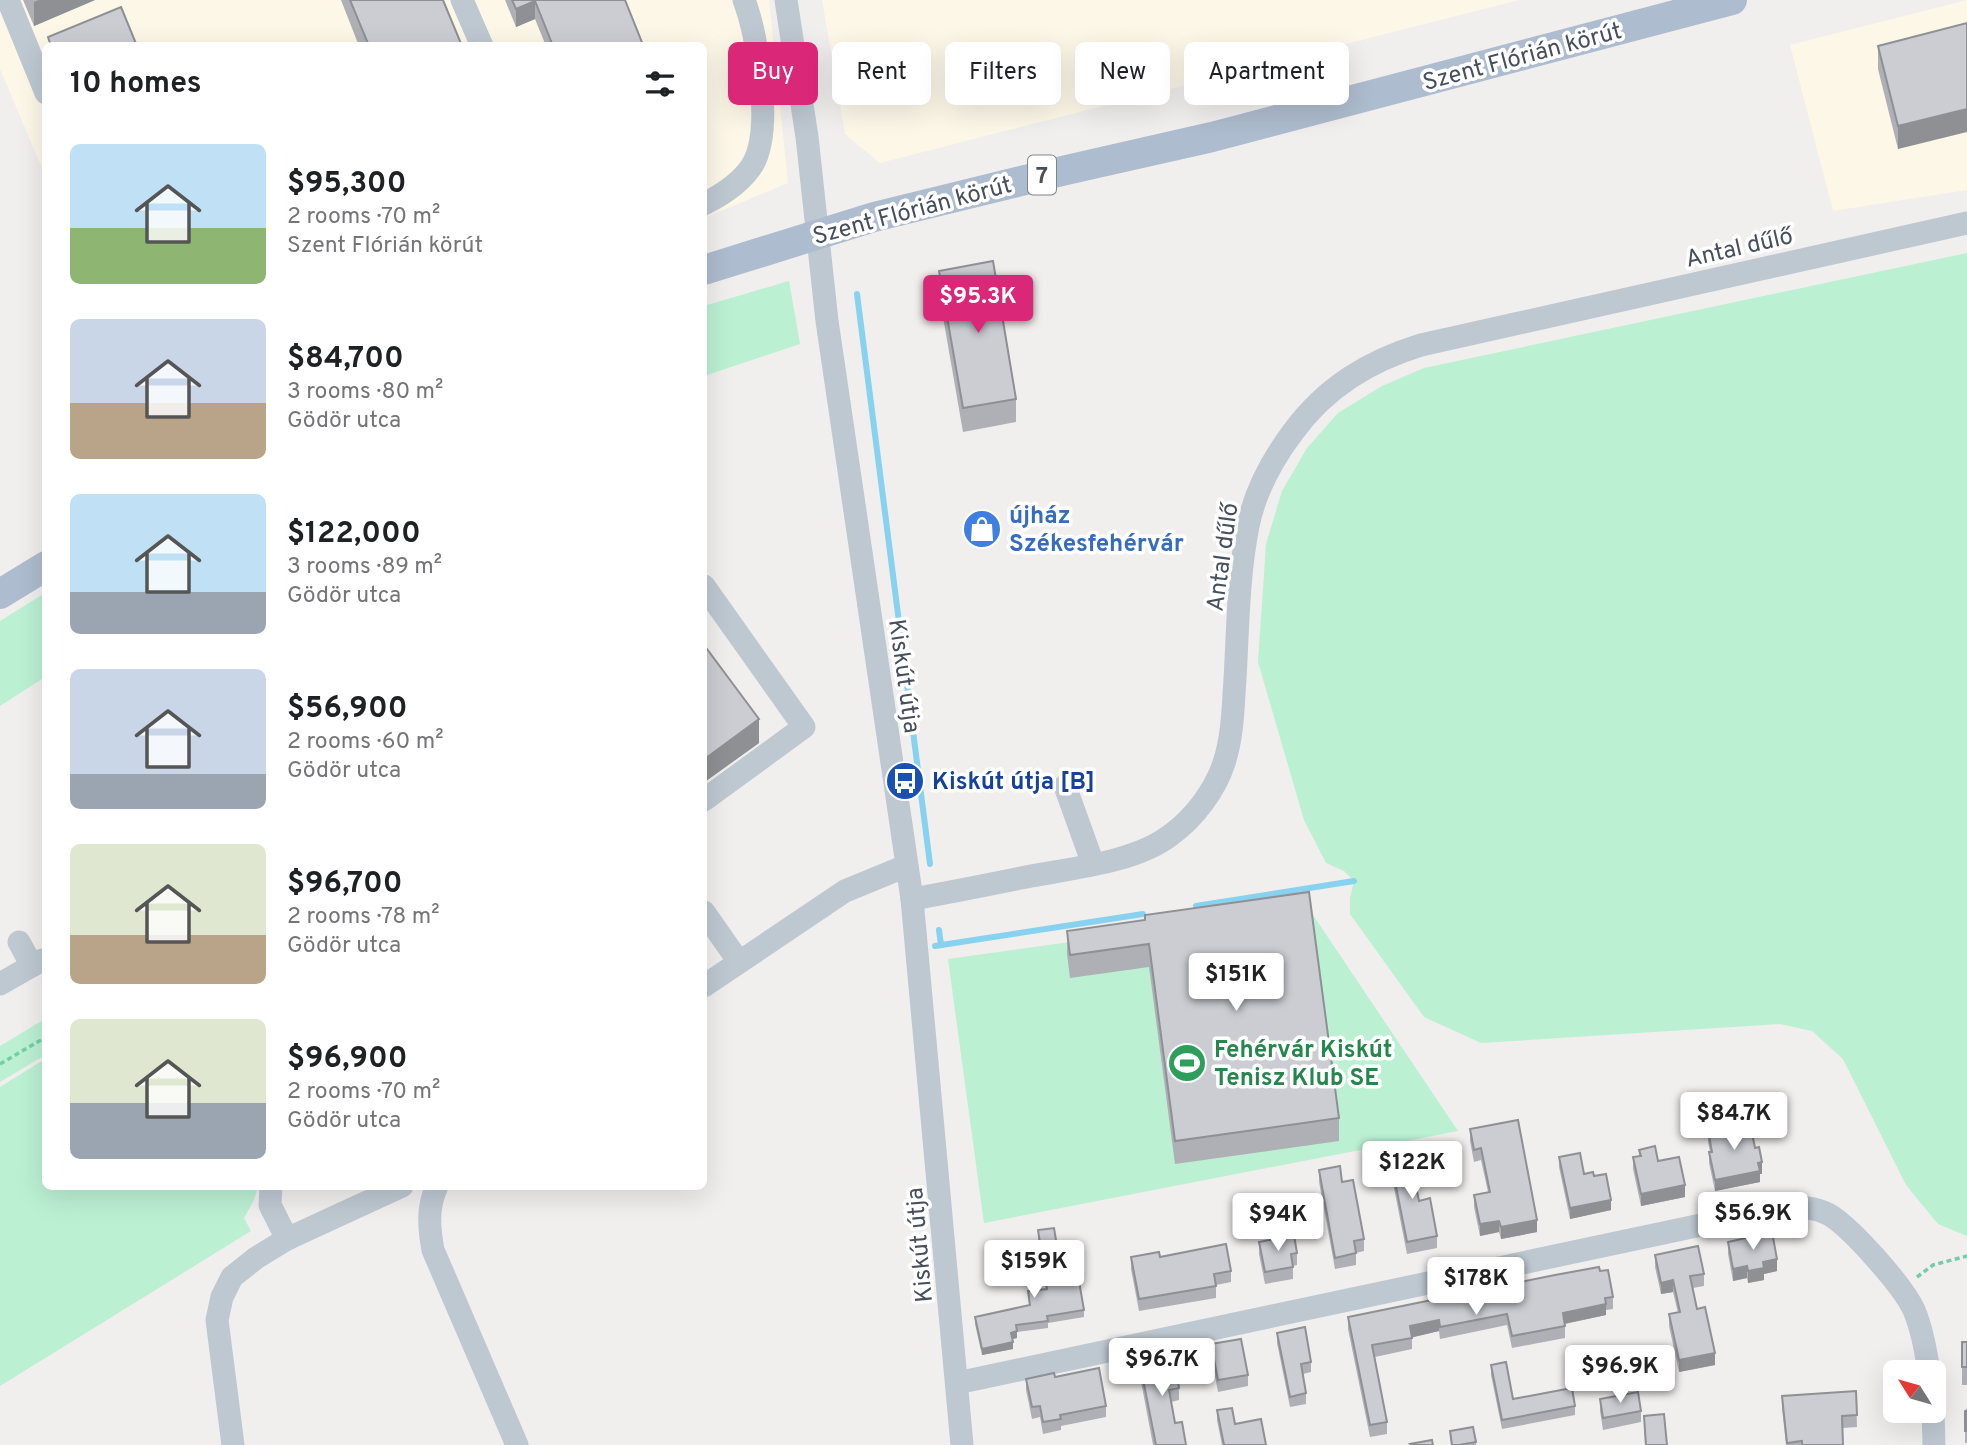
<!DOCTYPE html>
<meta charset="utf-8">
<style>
:root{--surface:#fff;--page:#f2f2f2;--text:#202124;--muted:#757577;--accent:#db2777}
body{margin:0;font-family:Overpass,sans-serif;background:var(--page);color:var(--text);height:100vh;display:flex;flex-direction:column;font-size:26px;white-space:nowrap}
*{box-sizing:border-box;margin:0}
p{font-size:23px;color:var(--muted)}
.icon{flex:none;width:38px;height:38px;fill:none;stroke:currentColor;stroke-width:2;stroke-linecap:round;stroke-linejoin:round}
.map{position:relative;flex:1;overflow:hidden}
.panel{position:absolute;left:42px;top:42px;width:665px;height:1148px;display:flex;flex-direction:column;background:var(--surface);border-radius:10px;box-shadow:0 7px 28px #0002}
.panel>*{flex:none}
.top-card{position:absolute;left:728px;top:42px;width:665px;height:63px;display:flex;gap:14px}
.needle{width:46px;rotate:307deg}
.tools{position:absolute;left:1883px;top:1360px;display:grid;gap:14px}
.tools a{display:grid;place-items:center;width:63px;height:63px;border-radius:10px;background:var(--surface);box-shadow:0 7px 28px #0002;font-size:35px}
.price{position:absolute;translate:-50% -60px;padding:0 16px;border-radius:7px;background:#fff;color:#222;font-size:23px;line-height:46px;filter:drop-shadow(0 2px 4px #0008)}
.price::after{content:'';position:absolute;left:50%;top:42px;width:21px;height:16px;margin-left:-10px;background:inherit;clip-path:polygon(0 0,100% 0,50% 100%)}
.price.current{background:var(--accent);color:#fff}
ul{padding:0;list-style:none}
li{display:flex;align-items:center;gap:21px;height:175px;padding:0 28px}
li span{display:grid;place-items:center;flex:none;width:196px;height:140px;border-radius:10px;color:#555}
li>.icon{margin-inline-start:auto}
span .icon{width:84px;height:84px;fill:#fffc;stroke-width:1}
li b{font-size:30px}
h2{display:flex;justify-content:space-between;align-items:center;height:84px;padding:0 28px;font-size:30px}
.chip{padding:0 24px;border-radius:10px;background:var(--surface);box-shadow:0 7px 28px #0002;font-size:24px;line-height:63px}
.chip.current{background:var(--accent);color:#fff}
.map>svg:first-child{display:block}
.commercial{fill:#fcf7e7}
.green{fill:#bbf0d3}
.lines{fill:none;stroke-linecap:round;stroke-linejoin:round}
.stream{stroke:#87d2ee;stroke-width:6}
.path{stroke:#73cea6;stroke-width:3.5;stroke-dasharray:5 3.5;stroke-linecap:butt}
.minor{stroke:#bec8d1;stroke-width:23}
.major{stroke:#adbcce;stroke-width:30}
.wall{fill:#afb0b5}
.shaded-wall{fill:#8e9094}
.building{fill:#cbcdd3;stroke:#8e9094;stroke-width:2}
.labels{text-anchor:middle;stroke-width:7;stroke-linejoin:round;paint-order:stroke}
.shield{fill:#fff;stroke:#7e848d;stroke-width:2}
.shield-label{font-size:23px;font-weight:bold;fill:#46505c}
.street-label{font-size:24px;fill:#46505c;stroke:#fff}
.shop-label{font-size:24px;font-weight:bold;fill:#366cbe;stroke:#fff;text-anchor:start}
.transit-label{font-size:24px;font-weight:bold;fill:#164399;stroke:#fff;text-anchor:start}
.leisure-label{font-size:24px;font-weight:bold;fill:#27864d;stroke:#fff;text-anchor:start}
</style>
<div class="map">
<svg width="1967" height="1445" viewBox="0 0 1967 1445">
<rect width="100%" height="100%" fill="#f1eeee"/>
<!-- commercial -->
<g class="commercial">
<path d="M0 0H769L788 183 704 218V46H46L45 175 0 69Z"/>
<path d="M822 0H1519L880 163 845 134Z"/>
<path d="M1967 0V190L1833 211 1790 45Z"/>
</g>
<!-- green -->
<g class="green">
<path d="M1967 253V1236L1938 1224 1906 1185 1843 1059 1812 1031 1780 1024 1481 1043 1424 1017 1350 914V898L1354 881 1344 871 1326 863 1304 820 1258 662 1266 544 1282 491 1307 448 1338 413 1382 386 1424 368Z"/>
<path d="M789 281 800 344 704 376V306Z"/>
<path d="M45 593V677L0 706V621Z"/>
<path d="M1309 909 1458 1131 984 1223 948 959Z"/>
<path d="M45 1019V1055L0 1082V1046Z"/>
<path d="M45 1059 46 1186 258 1187 254 1200 244 1218 251 1231 0 1386V1087Z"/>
</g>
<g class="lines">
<!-- stream -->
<g class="stream">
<path d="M857 294 930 864"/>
<path d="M1196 906 1354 881"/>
<path d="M939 930 941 945"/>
<path d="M935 946 1143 914"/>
</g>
<!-- path -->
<g class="path">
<path d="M0 1064 46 1037"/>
<path d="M1917 1277 1933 1265 1967 1256"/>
</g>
<!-- minor -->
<g class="minor">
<path d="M8 0 46 93"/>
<path d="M462 0 482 46"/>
<path d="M786 0 807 137 827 321 912 899 962 1445"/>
<path d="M704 204C722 195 742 182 753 164 773 129 758 36 744 0"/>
<path d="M704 586 804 727 704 800"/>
<path d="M1065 786 1093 864"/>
<path d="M912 899C952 892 991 884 1031 876 1074 868 1137 862 1172 834 1195 817 1215 790 1224 763 1233 735 1233 707 1235 679 1238 628 1238 576 1248 526 1255 491 1272 460 1293 432 1326 387 1369 361 1421 345L1967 223"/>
<path d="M704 912 739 962"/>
<path d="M19 942 32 966"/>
<path d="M0 984 42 960"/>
<path d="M704 986 845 891 906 866"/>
<path d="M271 1186 270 1205 287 1239"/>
<path d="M437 1186C427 1207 429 1228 433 1250L517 1445"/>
<path d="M957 1383 1786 1207C1801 1207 1814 1207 1828 1214 1850 1226 1903 1286 1914 1310 1922 1329 1926 1351 1929 1372"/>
<path d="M1933 1410 1934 1445"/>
<path d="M233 1445 217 1320 222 1297 232 1277 256 1258 287 1239 402 1186"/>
</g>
<!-- major -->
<g class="major">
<path d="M704 270 874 217 1062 171 1212 137 1732 0"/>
<path d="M0 594 46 566"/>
</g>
</g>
<!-- wall -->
<g class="wall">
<path d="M23 0H95L34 26Z"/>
<path d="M341 0H443L462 46H359Z"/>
<path d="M505 0H625L643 46H546L535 19 516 27Z"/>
<path d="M1967 23 1898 149 1878 69V46Z"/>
<path d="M939 271 1016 399V422L963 432 939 294Z"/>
<path d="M704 645 759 743 706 781 704 778Z"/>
<path d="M1145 915 1339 1118V1141L1175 1164 1149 967 1070 978 1067 954V931L1145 920Z"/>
<path d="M1470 1129 1537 1232 1501 1239 1499 1232 1480 1236 1474 1207V1195L1488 1192 1481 1160 1474 1162 1470 1141Z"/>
<path d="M1708 1130 1755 1148 1762 1174H1760V1182L1715 1191 1709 1163V1152H1710L1708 1142Z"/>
<path d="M1639 1150 1658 1161 1685 1197 1641 1206 1633 1169V1157L1639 1156Z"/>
<path d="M1390 1156 1419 1201 1437 1236V1248L1407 1254 1390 1168Z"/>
<path d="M1559 1157 1584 1174 1594 1176 1611 1210 1570 1219 1559 1167Z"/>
<path d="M1319 1170 1342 1182 1364 1239V1251L1356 1253V1265L1335 1269 1319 1182Z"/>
<path d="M1038 1230 1063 1283 1084 1310V1317L1048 1323V1328L1017 1332V1338L1013 1339V1349L982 1355 975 1324V1317L1029 1305 1028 1291 1046 1289 1038 1237Z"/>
<path d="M1259 1242 1297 1253V1265L1293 1266V1279L1265 1284 1259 1254Z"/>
<path d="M1728 1242 1777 1271 1764 1274V1280L1748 1283 1747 1278 1733 1281 1728 1254Z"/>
<path d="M1655 1255 1704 1274V1286L1693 1288 1697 1309 1715 1365 1679 1372 1669 1326V1314L1678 1313 1673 1292 1661 1294 1655 1267Z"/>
<path d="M1131 1257H1160L1231 1271V1282L1216 1285V1298L1139 1311 1131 1269Z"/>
<path d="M1600 1271 1613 1297V1309L1606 1310V1315L1565 1324V1338L1512 1348 1507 1325 1440 1339 1439 1331 1412 1337V1349L1375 1357 1387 1422V1434L1370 1437 1348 1329V1317Z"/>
<path d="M1277 1333 1311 1362V1372L1303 1374 1306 1393V1404L1290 1407 1277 1343Z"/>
<rect x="1962" y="1342" width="5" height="43"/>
<path d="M1211 1344 1248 1375V1386L1218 1392 1211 1356Z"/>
<path d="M1139 1359 1179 1388V1400L1171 1402 1175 1423 1186 1445H1153L1139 1371Z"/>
<path d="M1491 1365 1513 1399 1575 1406V1415L1502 1429 1491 1375Z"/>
<path d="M1055 1377 1106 1406V1417L1061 1426V1430L1043 1434 1040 1417 1032 1419 1026 1390V1379Z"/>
<path d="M1856 1391 1857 1427 1842 1428 1843 1445H1786L1782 1408V1396Z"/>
<path d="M1600 1399 1641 1411V1422L1603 1430 1600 1411Z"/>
<path d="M1217 1410 1235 1424 1266 1445H1222L1217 1420Z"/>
<path d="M1967 1410V1443H1965V1411Z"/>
<path d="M1644 1416 1667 1445H1645Z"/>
<path d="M1450 1431 1476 1442V1445H1451Z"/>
</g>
<!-- shaded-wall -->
<g class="shaded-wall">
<path d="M39 0H95L34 26V2Z"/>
<path d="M535 1V19L516 27V9Z"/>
<path d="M1967 109V132L1898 149V126Z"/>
<path d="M759 719V743L706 781V758Z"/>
<path d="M1762 1162V1174H1760V1182L1715 1191V1180Z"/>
<path d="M1685 1185V1197L1641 1206V1194Z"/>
<path d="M1611 1200V1210L1570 1219V1208Z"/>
<path d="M1537 1220V1232L1501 1239V1227Z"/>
<path d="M1499 1221V1232L1480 1236V1224Z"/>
<path d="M1777 1259V1271L1764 1274V1280L1748 1283V1271L1763 1262Z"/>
<path d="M1747 1266V1278L1733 1281V1269Z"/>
<path d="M1673 1280V1292L1661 1294V1283Z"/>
<path d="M1606 1304V1315L1563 1324V1313Z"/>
<path d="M1439 1320V1331L1410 1338V1326Z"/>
<path d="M1017 1331V1338L1011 1339V1333Z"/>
<path d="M1013 1342V1349L982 1355V1349Z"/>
<path d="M1715 1353V1365L1679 1372V1360Z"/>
</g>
<!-- building -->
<g class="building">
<path d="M350 0H443L462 46H369Z"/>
<path d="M512 0H625L643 45 640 46H553L535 1 516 9Z"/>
<path d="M121 7 137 46H51L48 37Z"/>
<path d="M1967 23V109L1898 126 1878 46Z"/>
<path d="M993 261 1016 399 963 408 939 271Z"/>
<path d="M704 645 759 719 706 758 704 755Z"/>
<path d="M1309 892 1339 1118 1175 1141 1149 944 1070 955 1067 931 1145 920V915Z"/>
<path d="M1518 1120 1537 1220 1501 1227 1499 1221 1480 1224 1474 1195 1490 1192 1481 1148 1474 1150 1470 1129Z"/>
<path d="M1750 1123 1755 1148 1759 1147 1762 1162 1758 1163 1760 1171 1715 1180 1709 1152H1712L1708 1130Z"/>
<path d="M1655 1146 1658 1161 1679 1157 1685 1185 1641 1194 1633 1157 1641 1156 1639 1150Z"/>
<path d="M1409 1152 1419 1201 1430 1198 1437 1236 1407 1242 1390 1156Z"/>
<path d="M1580 1153 1584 1174 1593 1172 1594 1176 1606 1174 1611 1200 1570 1208 1559 1157Z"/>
<path d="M1340 1166 1342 1182 1353 1180 1364 1239 1354 1241 1356 1253 1335 1258 1319 1170Z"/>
<path d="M1054 1228 1063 1283 1079 1281 1084 1310 1047 1316 1048 1321 1016 1325 1017 1331 1011 1333 1013 1342 982 1349 975 1317 1030 1305 1028 1291 1047 1289 1038 1230Z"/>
<path d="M1772 1232 1777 1259 1763 1262 1764 1268 1748 1271 1747 1266 1733 1269 1728 1242Z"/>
<path d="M1294 1235 1297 1253 1291 1254 1293 1267 1265 1272 1259 1242Z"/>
<path d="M1226 1244 1231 1271 1214 1274 1216 1286 1139 1299 1131 1257 1159 1252 1160 1257Z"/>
<path d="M1698 1246 1704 1274 1690 1276 1697 1309 1705 1307 1715 1353 1679 1360 1669 1314 1680 1312 1673 1280 1661 1283 1655 1255Z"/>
<path d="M1599 1267 1600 1271 1608 1270 1613 1297 1605 1298 1606 1304 1563 1313 1565 1326 1512 1336 1507 1314 1440 1327 1439 1320 1410 1326 1412 1338 1372 1345 1387 1422 1370 1425 1348 1317 1555 1275Z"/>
<path d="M1305 1327 1311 1362 1301 1364 1306 1393 1290 1397 1277 1333Z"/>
<path d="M1241 1339 1248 1375 1218 1380 1211 1344Z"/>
<rect x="1962" y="1342" width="5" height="25"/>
<path d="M1173 1353 1179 1388 1169 1390 1175 1423 1182 1422 1186 1445H1156L1139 1359Z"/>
<path d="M1506 1362 1513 1399 1572 1388 1575 1406 1502 1420 1491 1365Z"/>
<path d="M1099 1368 1106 1406 1060 1415 1061 1419 1043 1422 1040 1406 1032 1407 1026 1379 1054 1373 1055 1377Z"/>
<path d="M1856 1391 1857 1415 1842 1416 1843 1445H1802V1441L1787 1443 1782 1396Z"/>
<path d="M1638 1392 1641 1411 1603 1418 1600 1399Z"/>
<path d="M1232 1408 1235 1424 1261 1419 1266 1445H1224L1217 1410Z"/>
<path d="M1967 1410V1431H1965V1411Z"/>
<path d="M1664 1414 1667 1445H1646L1644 1416Z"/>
<path d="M1473 1427 1476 1442 1459 1445H1452L1450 1431Z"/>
<path d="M1432 1440 1433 1445H1411L1410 1444Z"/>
</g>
<!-- icons -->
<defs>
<symbol id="shop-disc" viewBox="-11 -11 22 22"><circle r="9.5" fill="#3f7fe0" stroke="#fff"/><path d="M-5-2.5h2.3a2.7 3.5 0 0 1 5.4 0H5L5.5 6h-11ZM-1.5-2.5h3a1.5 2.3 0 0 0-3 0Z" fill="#fff"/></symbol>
<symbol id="bus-disc" viewBox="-11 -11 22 22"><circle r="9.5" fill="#1a4fb4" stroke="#fff"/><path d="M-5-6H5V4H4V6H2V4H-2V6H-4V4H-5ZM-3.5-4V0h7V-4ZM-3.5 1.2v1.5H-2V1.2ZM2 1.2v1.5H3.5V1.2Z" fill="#fff"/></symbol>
<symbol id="stadium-disc" viewBox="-11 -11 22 22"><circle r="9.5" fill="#2e9e5b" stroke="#fff"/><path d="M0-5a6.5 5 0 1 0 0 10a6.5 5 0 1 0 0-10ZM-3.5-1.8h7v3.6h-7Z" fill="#fff"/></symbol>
</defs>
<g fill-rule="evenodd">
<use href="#shop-disc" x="960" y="507" width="44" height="44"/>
<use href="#bus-disc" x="883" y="759" width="44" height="44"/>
<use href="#stadium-disc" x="1165" y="1041" width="44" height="44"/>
</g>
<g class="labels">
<!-- shield labels -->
<rect class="shield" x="1028" y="155.5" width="28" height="39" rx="5"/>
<g class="shield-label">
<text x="1042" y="183">7</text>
</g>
<!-- street labels -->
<g class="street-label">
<text transform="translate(1522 56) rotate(-15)" y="8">Szent Flórián körút</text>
<text transform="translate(912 210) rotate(-15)" y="8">Szent Flórián körút</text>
<text transform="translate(1739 247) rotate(-13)" y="8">Antal dűlő</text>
<text transform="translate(1222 557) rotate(-82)" y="8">Antal dűlő</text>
<text transform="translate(905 676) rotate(82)" y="8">Kiskút útja</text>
<text transform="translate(919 1245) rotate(-95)" y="8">Kiskút útja</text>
</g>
<!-- shop labels -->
<g class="shop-label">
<text x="1009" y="523">újház<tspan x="1009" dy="28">Székesfehérvár</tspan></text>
</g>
<!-- transit labels -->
<g class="transit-label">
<text x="932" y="789">Kiskút útja [B]</text>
</g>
<!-- leisure labels -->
<g class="leisure-label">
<text x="1214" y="1057">Fehérvár Kiskút<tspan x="1214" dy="28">Tenisz Klub SE</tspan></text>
</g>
</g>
</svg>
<div class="tools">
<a><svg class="needle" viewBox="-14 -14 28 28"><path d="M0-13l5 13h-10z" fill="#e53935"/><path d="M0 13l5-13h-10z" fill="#757577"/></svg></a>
</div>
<b class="price current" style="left:978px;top:335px">$95.3K</b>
<b class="price" style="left:1236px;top:1013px">$151K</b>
<b class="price" style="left:1734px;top:1152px">$84.7K</b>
<b class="price" style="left:1412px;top:1201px">$122K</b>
<b class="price" style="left:1753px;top:1252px">$56.9K</b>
<b class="price" style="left:1278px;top:1253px">$94K</b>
<b class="price" style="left:1034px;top:1300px">$159K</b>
<b class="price" style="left:1476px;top:1317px">$178K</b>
<b class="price" style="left:1162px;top:1398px">$96.7K</b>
<b class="price" style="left:1620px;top:1405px">$96.9K</b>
<div class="top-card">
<a class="chip current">Buy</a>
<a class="chip">Rent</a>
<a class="chip">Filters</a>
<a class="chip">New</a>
<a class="chip">Apartment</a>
</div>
<section class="panel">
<h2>10 homes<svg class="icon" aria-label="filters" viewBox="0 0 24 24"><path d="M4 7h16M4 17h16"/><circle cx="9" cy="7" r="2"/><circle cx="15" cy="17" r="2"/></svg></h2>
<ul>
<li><span style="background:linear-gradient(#bfe0f5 60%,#8fb573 0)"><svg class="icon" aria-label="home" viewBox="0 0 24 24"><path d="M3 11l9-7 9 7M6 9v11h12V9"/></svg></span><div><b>$95,300</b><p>2 rooms · 70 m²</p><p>Szent Flórián körút</p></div></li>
<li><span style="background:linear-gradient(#c9d6e8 60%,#b9a48a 0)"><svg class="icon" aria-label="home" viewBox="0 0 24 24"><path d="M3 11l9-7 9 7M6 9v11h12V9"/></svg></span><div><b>$84,700</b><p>3 rooms · 80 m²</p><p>Gödör utca</p></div></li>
<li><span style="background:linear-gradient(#bfe0f5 70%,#9aa5b1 0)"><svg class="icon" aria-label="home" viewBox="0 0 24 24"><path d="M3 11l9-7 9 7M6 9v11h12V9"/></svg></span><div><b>$122,000</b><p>3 rooms · 89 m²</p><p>Gödör utca</p></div></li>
<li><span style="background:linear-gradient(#c9d6e8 75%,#9aa5b1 0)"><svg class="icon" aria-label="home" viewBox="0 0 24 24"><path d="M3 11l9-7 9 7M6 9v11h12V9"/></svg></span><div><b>$56,900</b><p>2 rooms · 60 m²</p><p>Gödör utca</p></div></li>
<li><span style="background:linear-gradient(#dfe7d0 65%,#b9a48a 0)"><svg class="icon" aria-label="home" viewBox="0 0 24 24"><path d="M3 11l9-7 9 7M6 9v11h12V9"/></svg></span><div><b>$96,700</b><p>2 rooms · 78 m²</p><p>Gödör utca</p></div></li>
<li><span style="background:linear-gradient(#dfe7d0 60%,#9aa5b1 0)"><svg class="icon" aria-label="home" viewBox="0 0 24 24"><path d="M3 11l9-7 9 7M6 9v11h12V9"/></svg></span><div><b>$96,900</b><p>2 rooms · 70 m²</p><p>Gödör utca</p></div></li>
</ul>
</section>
</div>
